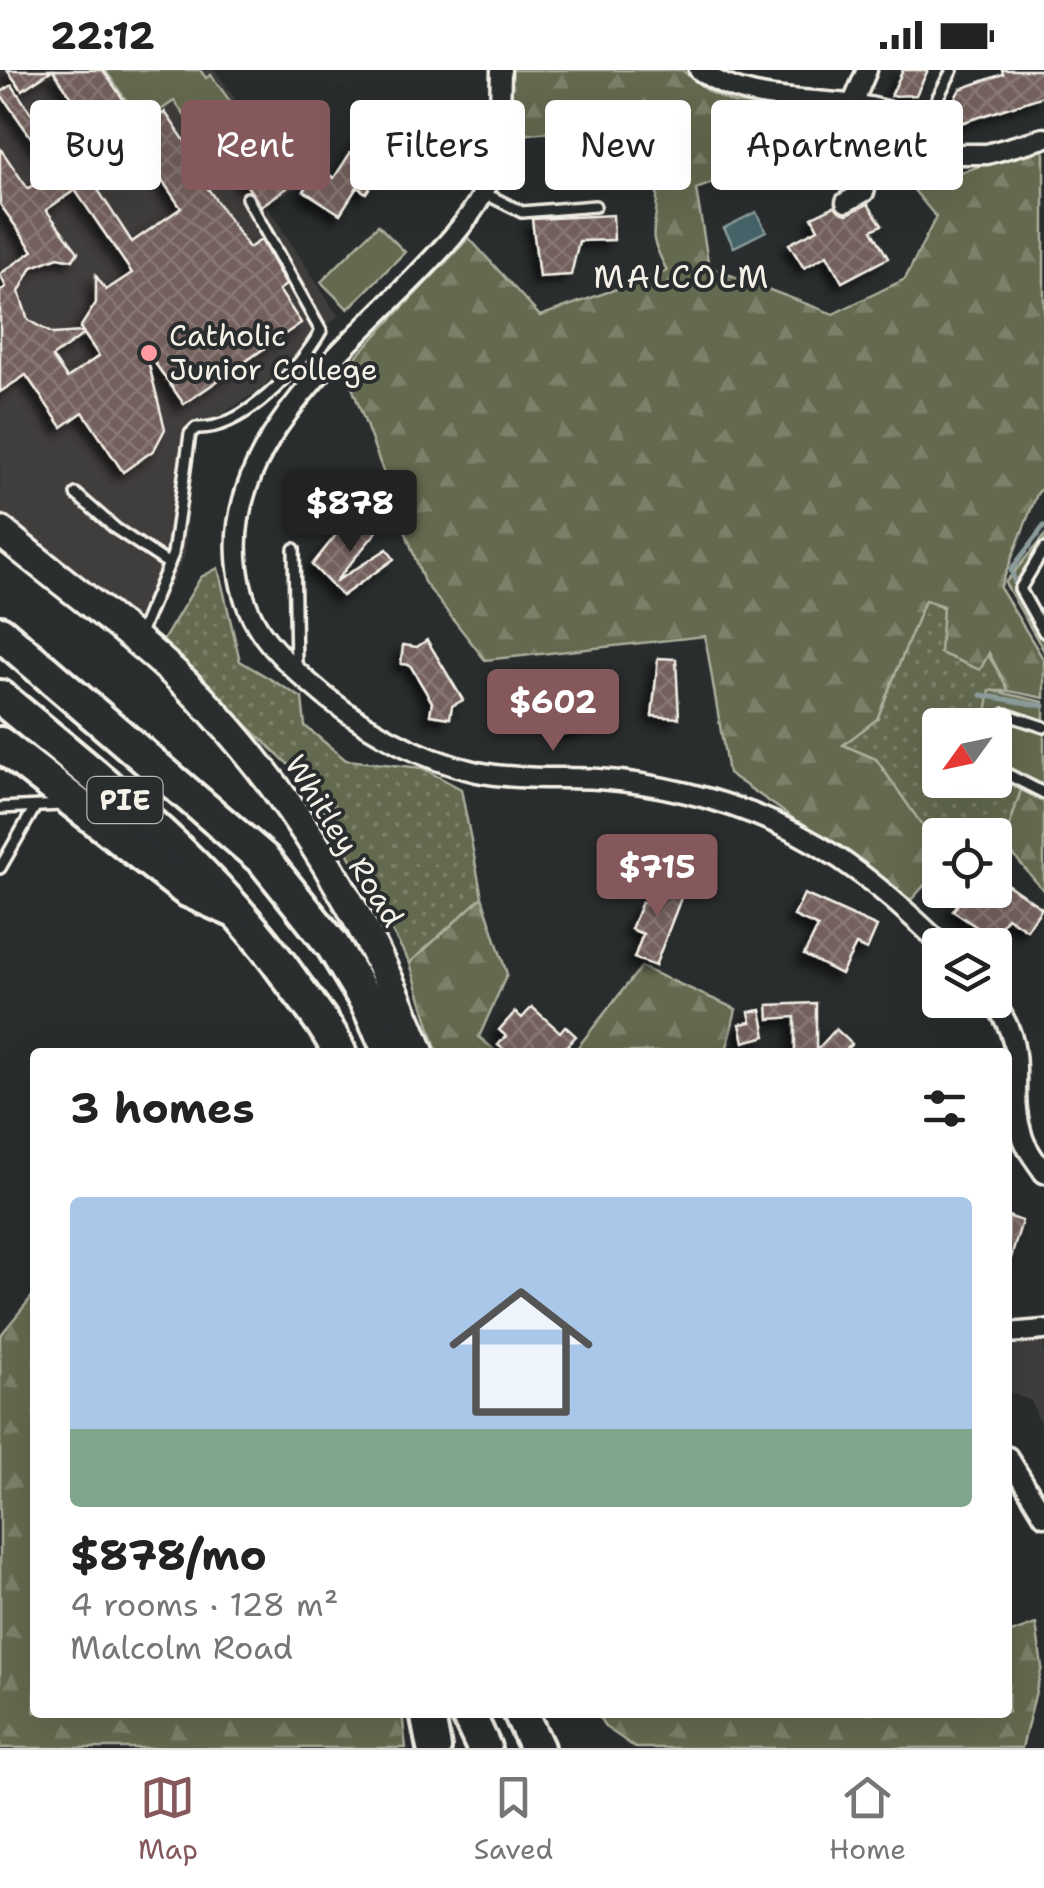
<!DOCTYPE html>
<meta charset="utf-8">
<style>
:root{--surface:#fff;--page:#f2f2f2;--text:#222;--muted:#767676;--line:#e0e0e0;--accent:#85585c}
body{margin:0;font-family:"Shantell Sans",sans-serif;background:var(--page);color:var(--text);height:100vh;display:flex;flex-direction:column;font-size:38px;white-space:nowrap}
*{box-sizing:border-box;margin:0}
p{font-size:32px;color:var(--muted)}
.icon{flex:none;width:55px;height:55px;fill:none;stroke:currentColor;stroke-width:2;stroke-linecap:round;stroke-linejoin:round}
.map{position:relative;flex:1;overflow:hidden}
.sheet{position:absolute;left:30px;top:978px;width:982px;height:670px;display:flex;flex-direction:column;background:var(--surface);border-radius:10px;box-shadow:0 10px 40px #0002}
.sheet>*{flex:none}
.banner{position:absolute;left:30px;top:30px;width:985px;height:90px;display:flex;gap:20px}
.needle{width:65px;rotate:237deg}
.tools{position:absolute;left:922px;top:638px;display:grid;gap:20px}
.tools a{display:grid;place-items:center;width:90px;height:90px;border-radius:10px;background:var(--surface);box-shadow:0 10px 40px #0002;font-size:50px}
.price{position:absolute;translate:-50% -85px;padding:0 22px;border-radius:10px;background:var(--accent);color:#fff;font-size:32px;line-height:65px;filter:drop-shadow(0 2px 5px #0008)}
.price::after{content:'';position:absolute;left:50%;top:60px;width:30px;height:22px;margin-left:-15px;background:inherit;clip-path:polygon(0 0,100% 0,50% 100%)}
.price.active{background:#222;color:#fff}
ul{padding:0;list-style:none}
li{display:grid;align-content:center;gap:20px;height:530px;padding:0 40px}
li span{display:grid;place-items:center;height:310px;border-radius:10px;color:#555}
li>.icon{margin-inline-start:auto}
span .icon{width:180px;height:180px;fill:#fffc;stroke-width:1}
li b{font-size:42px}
h2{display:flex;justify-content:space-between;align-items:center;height:120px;padding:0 40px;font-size:42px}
.chip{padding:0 35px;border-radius:10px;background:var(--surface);box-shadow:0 10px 40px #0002;font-size:35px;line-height:90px}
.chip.active{background:var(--accent);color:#fff}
.status{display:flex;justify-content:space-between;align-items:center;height:70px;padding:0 50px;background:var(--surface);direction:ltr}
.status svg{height:28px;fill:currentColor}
.tab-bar{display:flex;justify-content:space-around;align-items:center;height:140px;border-top:2px solid var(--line);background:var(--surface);font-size:28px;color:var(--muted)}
.tab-bar a{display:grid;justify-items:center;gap:5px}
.tab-bar .active{color:var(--accent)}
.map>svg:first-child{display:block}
.built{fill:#403c3c}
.grass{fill:url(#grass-dots);stroke:#acae9c;stroke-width:2.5}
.forest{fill:url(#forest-firs);stroke:#acae9c;stroke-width:2.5}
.green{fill:#646a50;stroke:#acae9c;stroke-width:2.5}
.water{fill:#456368;stroke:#8b9c9b;stroke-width:2.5}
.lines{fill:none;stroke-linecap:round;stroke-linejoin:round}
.stream{stroke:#8b9c9b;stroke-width:5}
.building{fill:url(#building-cross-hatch);stroke:#f4f1e8;stroke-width:2.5;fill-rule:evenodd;filter:url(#shadow)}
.lane-casing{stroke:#f4f1e8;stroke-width:16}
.street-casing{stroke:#f4f1e8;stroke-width:25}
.primary-casing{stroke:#f4f1e8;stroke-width:35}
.highway-casing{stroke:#f4f1e8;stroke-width:40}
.lane{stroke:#2a2d2e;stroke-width:9}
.street{stroke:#2a2d2e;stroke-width:18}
.primary{stroke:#2a2d2e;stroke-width:28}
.highway{stroke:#2a2d2e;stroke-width:32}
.poi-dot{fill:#ff9aa2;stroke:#2a2d2e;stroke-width:4}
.labels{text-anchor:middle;stroke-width:8;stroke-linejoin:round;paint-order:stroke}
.shield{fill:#2a2d2e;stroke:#b7b6b0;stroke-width:2.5}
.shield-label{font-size:28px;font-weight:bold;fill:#f4f1e8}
.poi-label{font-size:30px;fill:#f4f1e8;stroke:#2a2d2e;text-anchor:start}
.street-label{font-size:30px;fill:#f4f1e8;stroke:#2a2d2e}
.neighbourhood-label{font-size:32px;letter-spacing:2.5px;fill:#f4f1e8;stroke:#2a2d2e}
</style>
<div class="status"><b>22:12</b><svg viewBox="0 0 49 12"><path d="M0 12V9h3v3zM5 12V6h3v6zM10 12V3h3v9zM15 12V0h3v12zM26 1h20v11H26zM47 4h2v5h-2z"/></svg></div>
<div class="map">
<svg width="1044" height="1678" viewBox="0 0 1044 1678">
<defs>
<pattern id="grass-dots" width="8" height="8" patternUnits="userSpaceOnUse" patternTransform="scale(2.5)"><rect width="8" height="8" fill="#646a50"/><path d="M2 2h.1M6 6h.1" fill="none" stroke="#7b8069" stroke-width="1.8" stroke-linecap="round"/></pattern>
<pattern id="forest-firs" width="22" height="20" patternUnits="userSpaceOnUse" patternTransform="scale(2.5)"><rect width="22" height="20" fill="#646a50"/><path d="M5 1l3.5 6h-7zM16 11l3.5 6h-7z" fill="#7b8069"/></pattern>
<pattern id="building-cross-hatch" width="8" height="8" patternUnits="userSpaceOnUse" patternTransform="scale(2.5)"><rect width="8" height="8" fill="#73605d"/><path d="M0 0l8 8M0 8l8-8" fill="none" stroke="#887774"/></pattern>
<filter id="shadow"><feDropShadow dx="-7" dy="7" stdDeviation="5" flood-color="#0009"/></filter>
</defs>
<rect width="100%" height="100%" fill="#2a2d2e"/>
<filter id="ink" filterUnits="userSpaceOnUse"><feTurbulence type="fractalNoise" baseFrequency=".01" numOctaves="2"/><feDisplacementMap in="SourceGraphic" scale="20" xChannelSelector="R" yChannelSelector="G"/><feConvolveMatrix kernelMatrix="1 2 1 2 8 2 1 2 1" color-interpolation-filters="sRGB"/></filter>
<g filter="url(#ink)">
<!-- built -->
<g class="built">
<path d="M0 0H215L296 116 267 136 338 246 259 320 195 362 185 485 145 568 0 445Z"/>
<path d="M1008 1267 1044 1268V1364L1031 1331 1008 1322Z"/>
</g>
<!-- grass -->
<g class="grass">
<path d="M218 498 240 591 302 628 305 656 346 690 422 698 461 719 482 827 410 893 307 712 161 574 201 507Z"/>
<path d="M925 530C965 544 990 585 1009 621H990L984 655H940V710H995V704L1021 720 1004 774 995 777V765H940V781L876 689 842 675 877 649Z"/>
</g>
<!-- forest -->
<g class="forest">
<path d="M509 0H682L709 22 734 33 828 43 818 72 785 68 781 114 749 99 696 119 709 197 833 244 905 209 936 147 890 91 917 67 961 102 1044 76V416L1037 424 1000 518 1044 590V628L1009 621 989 583 980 600 940 583 943 536 925 530 877 649 843 675 876 689 940 781V798L911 830 728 703 705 566 485 590 424 512 345 298 469 168 540 246 667 201C646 158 655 171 657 128 662 40 564 62 507 66Z"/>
<path d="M1021 720 1044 732V821L1004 774Z"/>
<path d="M482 827 507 904 479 967 497 982H437L410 893Z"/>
<path d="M641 897 736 939 726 982H574Z"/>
<path d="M35 1223V1642L402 1643 406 1678H0V1266Z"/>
<path d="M1036 1554 1042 1597 1022 1678H636L605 1657 597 1643 1008 1642V1564Z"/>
</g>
<!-- green -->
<g class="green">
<path d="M105 0H200L206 8 211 5 232 34 195 60 174 31 142 53Z"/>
<path d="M378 155 405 182 348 239 321 212Z"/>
<path d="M1044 466V489L1025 513V524L1044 556V581L1005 513Z"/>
<path d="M990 620 1044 632V731L995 703V655H984Z"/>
</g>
<!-- water -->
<path class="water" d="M756 142 766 161 734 177 724 158Z"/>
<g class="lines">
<!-- stream -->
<g class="stream">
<path d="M1019 525 1011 500 1044 456"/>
<path d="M981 625 1044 636"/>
</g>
</g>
<!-- building -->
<g class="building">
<path d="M7 0H52L22 20Z"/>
<path d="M53 0H103L143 58 165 42 209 106 202 110 249 178 261 170 286 215 279 220 301 253 184 334 145 279 165 359 154 380 123 402 83 342 62 357 26 305 0 322V221L6 217 0 204 33 181 0 134V78L28 119 54 100 0 23 12 15 63 91 74 83 132 172 181 138 135 70 112 86ZM75 120 132 203 106 220 96 206V233L80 258 83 262 53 264 28 250 19 222 32 197 58 187 73 190 78 182 46 140ZM84 264 99 286 67 308 52 287Z"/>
<path d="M903 0H928L916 25 891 26Z"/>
<path d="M1002 0H1040L1044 26 952 56 947 43 960 19 1003 4Z"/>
<path d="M232 36 287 118 261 136 204 54Z"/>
<path d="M362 65 382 78 369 99 378 105 366 123 357 117 340 144 304 121 319 98 334 108Z"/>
<path d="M868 134 882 155 872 160 888 188 842 212 827 185 804 198 789 174 818 159 812 147 835 136 847 144Z"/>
<path d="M613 145 614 170 579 171 571 205 539 207 532 149Z"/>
<path d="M356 440 379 459 335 512 387 479 394 489 342 526 312 495Z"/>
<path d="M427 570 463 630 452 636 450 648 430 645 432 632 410 595 401 594 403 575 417 577Z"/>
<path d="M658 588 676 589 679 648 652 646Z"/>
<path d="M573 606 589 656 565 664 549 613Z"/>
<path d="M661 805 686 815 655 896 634 888 643 864 631 859 642 832 650 835Z"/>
<path d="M995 806 1042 838 1027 860 1007 847 993 868 953 841 968 820H995Z"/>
<path d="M804 824 877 857 867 880 856 875 841 904 804 885 818 857 794 846Z"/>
<path d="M816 933V981L836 959 852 974 843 982H795V947L769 949 768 935Z"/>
<path d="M532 937 560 962 565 956 576 966 561 982H507L498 975 506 966 499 960 515 942 522 948Z"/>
<path d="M761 940 766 966 744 972 740 954 751 952 749 942Z"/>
<path d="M1008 1146 1022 1151 1011 1188 1008 1187Z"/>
</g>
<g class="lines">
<defs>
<g id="lane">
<path d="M923 56 952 0"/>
<path d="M482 122 522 142 595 136"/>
<path d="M76 424 116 459 169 494"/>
<path d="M294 479 296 598"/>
<path d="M1044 479 1020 519 1044 562"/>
<path d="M139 566 173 484 190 364 196 358C243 361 299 299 321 261L247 128"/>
<path d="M992 655 1005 644 1044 657"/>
<path d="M995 698 1044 723"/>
<path d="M0 738 62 735"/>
<path d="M0 798 35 737"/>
</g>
<g id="street">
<path d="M501 0C500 38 501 75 488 112 476 144 444 177 420 202 344 281 222 376 238 498 244 550 269 577 306 610 354 653 414 688 477 702 516 710 558 707 598 709 656 713 719 728 773 752 840 781 890 825 942 875"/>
<path d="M699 0C764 48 854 15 922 56 933 62 940 76 949 84H987L1044 68"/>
<path d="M852 35 867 0"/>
<path d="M846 132 864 122 870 103 868 84 852 35"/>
<path d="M992 930C1033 983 1005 1015 1023 1068 1027 1081 1037 1092 1044 1103"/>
<path d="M1008 1263 1044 1260"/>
<path d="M1008 1387 1044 1446"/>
</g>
<path id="primary" d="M0 461C63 514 143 569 199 627 296 728 369 853 419 982"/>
<g id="highway">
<path d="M0 563 264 790 333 876 367 932 390 982"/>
<path d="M0 627C107 716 213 798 293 913 309 935 328 957 339 982"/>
<path d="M0 674 187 820 232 840"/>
<path d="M427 1642 434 1678"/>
<path d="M467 1642 484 1678"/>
<path d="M520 1642 537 1678"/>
</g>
</defs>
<!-- lane casing -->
<use href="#lane" class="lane-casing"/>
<!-- street casing -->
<use href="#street" class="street-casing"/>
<!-- primary casing -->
<use href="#primary" class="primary-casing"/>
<!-- highway casing -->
<use href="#highway" class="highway-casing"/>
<!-- lane -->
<use href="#lane" class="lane"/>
<!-- street -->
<use href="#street" class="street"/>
<!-- primary -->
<use href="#primary" class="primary"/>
<!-- highway -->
<use href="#highway" class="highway"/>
</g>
</g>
<!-- markers -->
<circle class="poi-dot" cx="149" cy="283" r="10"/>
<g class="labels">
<!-- shield labels -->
<rect class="shield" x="87.5" y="707" width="75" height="46" rx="8"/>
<g class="shield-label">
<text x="125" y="740">PIE</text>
</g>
<!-- poi labels -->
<g class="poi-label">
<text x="169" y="276">Catholic<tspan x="169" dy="34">Junior College</tspan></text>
</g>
<!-- street labels -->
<g class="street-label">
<text transform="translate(344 771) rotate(58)" y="10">Whitley Road</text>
</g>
<!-- neighbourhood labels -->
<g class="neighbourhood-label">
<text x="682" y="218">MALCOLM</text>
</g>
</g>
</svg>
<div class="tools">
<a><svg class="needle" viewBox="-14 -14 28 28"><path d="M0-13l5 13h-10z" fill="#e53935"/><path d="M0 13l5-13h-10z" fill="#767676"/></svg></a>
<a><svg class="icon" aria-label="locate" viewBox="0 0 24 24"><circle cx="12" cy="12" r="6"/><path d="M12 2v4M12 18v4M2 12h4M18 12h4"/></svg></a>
<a><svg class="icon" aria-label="layers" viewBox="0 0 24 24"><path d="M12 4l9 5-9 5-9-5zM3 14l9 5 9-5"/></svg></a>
</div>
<b class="price active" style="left:350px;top:485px">$878</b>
<b class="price" style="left:553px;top:684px">$602</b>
<b class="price" style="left:657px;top:849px">$715</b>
<div class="banner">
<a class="chip">Buy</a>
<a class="chip active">Rent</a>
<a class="chip">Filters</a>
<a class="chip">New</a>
<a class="chip">Apartment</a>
</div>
<section class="sheet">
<h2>3 homes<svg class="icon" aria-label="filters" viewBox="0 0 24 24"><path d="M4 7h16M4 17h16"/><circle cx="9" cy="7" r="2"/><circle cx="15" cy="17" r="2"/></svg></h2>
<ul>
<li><span style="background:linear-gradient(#a9c7e8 75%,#7fa58c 0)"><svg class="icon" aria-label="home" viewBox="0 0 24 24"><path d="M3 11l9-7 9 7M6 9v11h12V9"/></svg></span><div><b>$878/mo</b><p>4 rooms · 128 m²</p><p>Malcolm Road</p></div></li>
</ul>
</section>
</div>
<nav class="tab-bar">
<a class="active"><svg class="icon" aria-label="map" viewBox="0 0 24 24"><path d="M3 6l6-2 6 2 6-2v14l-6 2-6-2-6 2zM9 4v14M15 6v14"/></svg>Map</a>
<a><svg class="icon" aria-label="saved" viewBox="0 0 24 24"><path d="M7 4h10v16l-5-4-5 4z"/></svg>Saved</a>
<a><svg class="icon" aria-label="home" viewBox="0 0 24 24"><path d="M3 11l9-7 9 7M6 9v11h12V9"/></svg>Home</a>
</nav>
